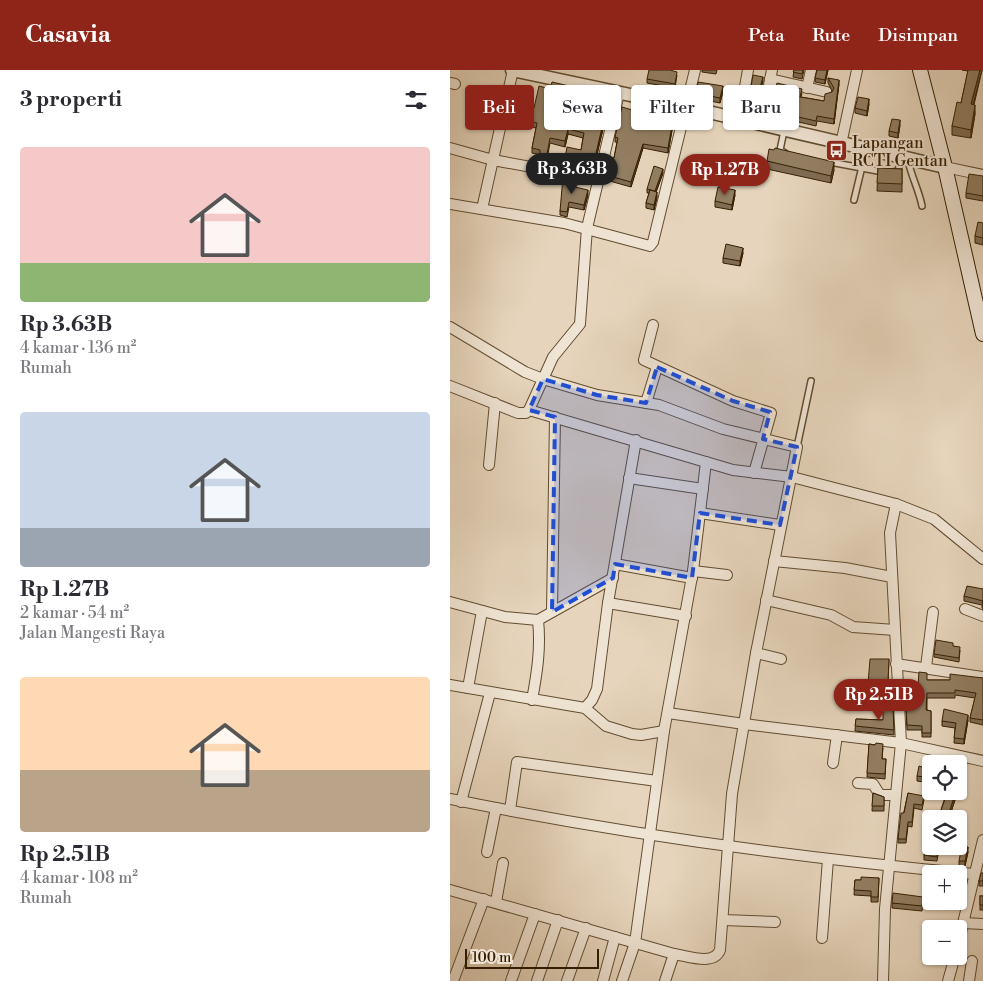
<!DOCTYPE html>
<html lang="id">
<meta charset="utf-8">
<style>
:root{--surface:#fff;--page:#f7f7f7;--text:#2b2b33;--muted:#7c7c81;--accent:#8f2418}
body{margin:0;font-family:"Libre Bodoni",serif;background:var(--page);color:var(--text);height:100vh;display:flex;flex-direction:column;font-size:19px;white-space:nowrap}
*{box-sizing:border-box;margin:0}
p{font-size:16px;color:var(--muted)}
.icon{flex:none;width:28px;height:28px;fill:none;stroke:currentColor;stroke-width:2;stroke-linecap:round;stroke-linejoin:round}
.map{position:relative;flex:1;overflow:hidden}
.drawer{display:flex;flex-direction:column;background:var(--surface);width:450px}
.drawer>*{flex:none}
.hud{position:absolute;left:15px;top:15px;width:442px;height:45px;display:flex;gap:10px}
.controls{position:absolute;left:472px;top:685px;display:grid;gap:10px}
.controls a{display:grid;place-items:center;width:45px;height:45px;border-radius:5px;background:var(--surface);box-shadow:0 1px 4px #0004;font-size:25px}
.scale{position:absolute;left:15px;bottom:12px;width:134px;box-sizing:border-box;padding-left:5px;border:2px solid #361f00;border-top:0;font-size:14px;line-height:18px;white-space:nowrap;color:#361f00;-webkit-text-stroke:4px #efe4d3;paint-order:stroke}
.price{position:absolute;translate:-50% -42px;padding:0 11px;border-radius:18px;background:var(--accent);color:#fff;font-size:16px;line-height:32px;filter:drop-shadow(0 1px 2px #0008)}
.price::after{content:'';position:absolute;left:50%;top:30px;width:15px;height:11px;margin-left:-8px;background:inherit;clip-path:polygon(0 0,100% 0,50% 100%)}
.price.current{background:#222;color:#fff}
ul{padding:0;list-style:none}
li{display:grid;align-content:center;gap:10px;height:265px;padding:0 20px}
li span{display:grid;place-items:center;height:155px;border-radius:5px;color:#555}
li>.icon{margin-inline-start:auto}
span .icon{width:90px;height:90px;fill:#fffc;stroke-width:1}
li b{font-size:21px}
h2{display:flex;justify-content:space-between;align-items:center;height:60px;padding:0 20px;font-size:21px}
.pill{padding:0 18px;border-radius:5px;background:var(--surface);box-shadow:0 1px 4px #0004;font-size:18px;line-height:45px}
.pill.current{background:var(--accent);color:#fff}
header{display:flex;align-items:center;gap:30px;box-sizing:border-box;height:70px;padding:0 25px;background:var(--accent);color:#fff}
header strong{font-size:24px}
nav{display:flex;gap:28px;margin-inline-start:auto;font-size:18px}
main{display:flex;flex:1;min-height:0}
.map>svg:first-child{display:block}
.lines{fill:none;stroke-linecap:round;stroke-linejoin:round}
.service-casing{stroke:#624c2f;stroke-width:8}
.minor-casing{stroke:#624c2f;stroke-width:12}
.tertiary-casing{stroke:#624c2f;stroke-width:15}
.secondary-casing{stroke:#361f00;stroke-width:16}
.service{stroke:#efe4d3;stroke-width:5}
.minor{stroke:#efe4d3;stroke-width:10}
.tertiary{stroke:#efe4d3;stroke-width:12}
.secondary{stroke:#efe4d3;stroke-width:14}
.wall{fill:#7e6c54;stroke:#361f00}
.shaded-wall{fill:#665845;stroke:#361f00}
.building{fill:#927e62;stroke:#361f00}
.marked{fill:#1d4ed8;fill-opacity:0.2;stroke:#1d4ed8;stroke-width:4;stroke-dasharray:10 6;stroke-linejoin:round}
.labels{text-anchor:middle;stroke-width:4;stroke-linejoin:round;paint-order:stroke}
.poi-label{font-size:16px;fill:#361f00;stroke:#efe4d3;text-anchor:start}
</style>
<header>
<strong>Casavia</strong>
<nav><a>Peta</a><a>Rute</a><a>Disimpan</a></nav>
</header>
<main>
<section class="drawer">
<h2>3 properti<svg class="icon" aria-label="filters" viewBox="0 0 24 24"><path d="M4 7h16M4 17h16"/><circle cx="9" cy="7" r="2"/><circle cx="15" cy="17" r="2"/></svg></h2>
<ul>
<li><span style="background:linear-gradient(#f6c9c9 75%,#8fb573 0)"><svg class="icon" aria-label="home" viewBox="0 0 24 24"><path d="M3 11l9-7 9 7M6 9v11h12V9"/></svg></span><div><b>Rp 3.63B</b><p>4 kamar · 136 m²</p><p>Rumah</p></div></li>
<li><span style="background:linear-gradient(#c9d6e8 75%,#9aa5b1 0)"><svg class="icon" aria-label="home" viewBox="0 0 24 24"><path d="M3 11l9-7 9 7M6 9v11h12V9"/></svg></span><div><b>Rp 1.27B</b><p>2 kamar · 54 m²</p><p>Jalan Mangesti Raya</p></div></li>
<li><span style="background:linear-gradient(#ffd9b3 60%,#b9a48a 0)"><svg class="icon" aria-label="home" viewBox="0 0 24 24"><path d="M3 11l9-7 9 7M6 9v11h12V9"/></svg></span><div><b>Rp 2.51B</b><p>4 kamar · 108 m²</p><p>Rumah</p></div></li>
</ul>
</section>
<div class="map">
<svg width="533" height="911" viewBox="0 0 533 911">
<rect width="100%" height="100%" fill="#e6d5bc"/>
<filter id="stains"><feTurbulence type="fractalNoise" baseFrequency=".004" numOctaves="4"/><feColorMatrix values="0 0 0 0 .2 0 0 0 0 .09 0 0 0 0 .02 0 0 0 .5 -.17"/></filter>
<radialGradient id="worn" r=".72"><stop offset=".6" stop-color="#630" stop-opacity="0"/><stop offset="1" stop-color="#630" stop-opacity=".3"/></radialGradient>
<g class="lines">
<defs>
<g id="service">
<path d="M334 61 330 80 335 83"/>
<path d="M458 90C461 106 469 120 472 136"/>
<path d="M380 92 433 102"/>
<path d="M444 102 448 100 452 89"/>
<path d="M404 130 416 80"/>
<path d="M347 377 361 311"/>
</g>
<g id="minor">
<path d="M320 9 377 22"/>
<path d="M0 13 5 14"/>
<path d="M357 18 361 0"/>
<path d="M289 50 298 0"/>
<path d="M311 55 322 0"/>
<path d="M391 74 407 0"/>
<path d="M0 78 43 90 147 109"/>
<path d="M495 97 533 105"/>
<path d="M0 134 114 153 200 176 203 172 245 0"/>
<path d="M32 139 63 0"/>
<path d="M203 255 194 290 283 331 321 343 304 403"/>
<path d="M0 257 75 302 93 309 147 325 209 335 273 359 347 377 306 583 282 724 270 880C264 896 238 886 224 884L0 820"/>
<path d="M0 316 68 343H76L79 340 283 400 342 407 446 434 484 449 533 489"/>
<path d="M196 333 207 297"/>
<path d="M79 340 103 287 130 254 137 158 169 23"/>
<path d="M39 395 45 333"/>
<path d="M179 408 253 419"/>
<path d="M250 443 330 455"/>
<path d="M324 491 395 498 442 507"/>
<path d="M165 494 242 508"/>
<path d="M243 501 277 505"/>
<path d="M316 530 381 545 403 557 445 560"/>
<path d="M0 532 55 547 88 550 163 508"/>
<path d="M158 533 236 546"/>
<path d="M515 539 533 546"/>
<path d="M102 542 105 347"/>
<path d="M306 583 331 589"/>
<path d="M446 594 533 607"/>
<path d="M476 597 483 542"/>
<path d="M0 615 135 638 156 656 182 664 191 665 214 661"/>
<path d="M18 618 32 541"/>
<path d="M82 630C87 603 91 578 88 550"/>
<path d="M135 638 142 630 147 619 158 533 186 370"/>
<path d="M218 643 294 654 451 673 533 691"/>
<path d="M383 693 387 665"/>
<path d="M408 713 423 714 430 725H446"/>
<path d="M0 729C173 764 349 788 524 804"/>
<path d="M11 732 40 623"/>
<path d="M60 740 67 692 207 711"/>
<path d="M37 782 46 738"/>
<path d="M46 832 53 793"/>
<path d="M273 850 325 852"/>
<path d="M513 853 533 854"/>
<path d="M372 868 378 789"/>
<path d="M509 870 533 770"/>
<path d="M3 911 34 829"/>
<path d="M61 911 85 844"/>
<path d="M87 911 108 850"/>
<path d="M117 911 136 858"/>
<path d="M153 911 165 867"/>
<path d="M172 911 185 873 214 661 243 501 256 392"/>
<path d="M215 911 224 884"/>
<path d="M433 911 435 839 451 673 440 463 446 434"/>
<path d="M498 911 505 886"/>
<path d="M519 911 522 891"/>
</g>
<path id="tertiary" d="M62 0 237 37 495 97"/>
<path id="secondary" d="M470 0 495 97 533 264"/>
</defs>
<!-- service casing -->
<use href="#service" class="service-casing"/>
<!-- minor casing -->
<use href="#minor" class="minor-casing"/>
<!-- tertiary casing -->
<use href="#tertiary" class="tertiary-casing"/>
<!-- secondary casing -->
<use href="#secondary" class="secondary-casing"/>
<!-- service -->
<use href="#service" class="service"/>
<!-- minor -->
<use href="#minor" class="minor"/>
<!-- tertiary -->
<use href="#tertiary" class="tertiary"/>
<!-- secondary -->
<use href="#secondary" class="secondary"/>
</g>
<!-- wall -->
<g class="wall">
<path d="M252 0H267L266 4 252 2Z"/>
<path d="M344 0H354L352 9 343 7Z"/>
<path d="M367 0H378L375 14 365 12Z"/>
<path d="M512 0H532L524 35 525 44 521 68 502 65V56L511 33 518 1Z"/>
<path d="M227 5 225 18 197 13V9Z"/>
<path d="M378 8 389 14 384 54 367 51 366 56 344 51V54L334 51V49L330 48 332 32 323 31V26L352 23 351 27 374 31 382 21 378 13Z"/>
<path d="M313 11 305 40 298 39V35Z"/>
<path d="M273 21 270 33 246 28V23Z"/>
<path d="M128 23 124 40 140 44 159 34 143 101 138 100V97L115 93V88L131 80 133 68 118 64 115 77 100 73 98 84H100V93L90 92V85L82 83V78L86 58 74 55V50L84 38Z"/>
<path d="M419 34 417 46 405 43V38Z"/>
<path d="M205 40 224 49 218 83 193 78 181 117 156 110V105L164 88 167 72H165V67L193 43Z"/>
<path d="M450 55 448 68 439 66V61Z"/>
<path d="M317 91 384 100 381 113 317 99Z"/>
<path d="M428 98 452 99V122L427 121Z"/>
<path d="M213 103 206 122 207 127 204 140 196 138V133L199 123H197V119Z"/>
<path d="M533 106V131L516 128V123Z"/>
<path d="M121 112V116L138 125 134 140 119 137 117 147 110 145V141Z"/>
<path d="M285 125 282 140 265 137V131Z"/>
<path d="M533 153V175L525 173V166Z"/>
<path d="M293 183 290 196 273 193V188Z"/>
<path d="M533 519V539L532 538V535L514 531V526Z"/>
<path d="M503 576 510 580 509 592 484 587V584Z"/>
<path d="M439 589 438 615H432L431 625 437 631 436 638 410 635V630L418 614Z"/>
<path d="M533 608V655L520 652V648L525 628 505 625V628H477V640L481 641V667H472V660H457L455 615H468L477 610H500Z"/>
<path d="M443 638 444 665 405 661 406 649 433 650Z"/>
<path d="M518 650 514 674 504 673 505 658 492 656V651Z"/>
<path d="M419 674 425 675 433 678 432 689H436L435 709 417 707Z"/>
<path d="M481 700V713L467 711V706Z"/>
<path d="M497 721H508L499 748 491 745V740Z"/>
<path d="M423 723 434 727V741H422Z"/>
<path d="M458 723 474 730 472 740 464 738 462 757 458 756 456 773H448V769Z"/>
<path d="M481 776 489 779 487 791 474 790V785Z"/>
<path d="M518 782 515 796H509V791Z"/>
<path d="M533 803V816H529V811Z"/>
<path d="M429 808 428 832H421V826L404 825 405 810H411Z"/>
<path d="M512 826 510 836 494 833V831H509Z"/>
<rect x="530" y="826" width="3" height="14"/>
<path d="M473 832 472 841 442 838V833Z"/>
</g>
<!-- shaded-wall -->
<g class="shaded-wall">
<path d="M377 0H378L375 14V10Z"/>
<path d="M530 0H532L521 43V34Z"/>
<path d="M313 7V11L305 40V36Z"/>
<path d="M389 10V14L384 54V49Z"/>
<path d="M273 16V21L270 33V28Z"/>
<path d="M128 18V23L122 45V40Z"/>
<path d="M159 28V34L143 101V96Z"/>
<path d="M419 29V34L417 46V41Z"/>
<path d="M525 35V44L521 68V60Z"/>
<path d="M224 44V49L218 83V78Z"/>
<path d="M450 50V55L448 68V63Z"/>
<path d="M118 59V64L115 77V71Z"/>
<path d="M193 74V78L181 117V112Z"/>
<path d="M384 92V100L381 113V106Z"/>
<path d="M213 99V103L205 125V121Z"/>
<path d="M138 120V125L134 140V135Z"/>
<path d="M285 120V125L282 140V135Z"/>
<path d="M207 122V127L204 140V135Z"/>
<path d="M293 178V183L290 196V191Z"/>
<path d="M518 645V650L514 674V669Z"/>
<path d="M506 721H508L499 748V743Z"/>
<path d="M518 777V782L515 796V791Z"/>
<path d="M512 821V826L510 836V831Z"/>
</g>
<!-- building -->
<g class="building">
<path d="M199 0H220L227 2 225 14 197 9Z"/>
<path d="M344 0H353L352 4 343 2Z"/>
<path d="M367 0H377L375 10 365 8Z"/>
<path d="M518 0H530L521 34 525 35 521 60 502 56 507 32 511 33Z"/>
<path d="M303 5 313 7 305 36 298 35Z"/>
<path d="M378 8 389 10 384 49 367 46 366 51 344 46V49L334 46 335 44H330L333 27 323 26 327 13 352 19 350 27 374 31 375 24 382 22 384 18Z"/>
<path d="M102 12 128 18 122 40 140 44 145 25 159 28 143 96 138 95V92L115 88 117 77 131 80 134 63 118 59 115 71 100 68 97 84H100V88L90 86V80L82 78 87 53 74 50 78 36 84 38 89 16 100 19Z"/>
<path d="M248 12 273 16 270 28 246 23Z"/>
<path d="M408 27 419 29 417 41 405 38Z"/>
<path d="M195 35 205 38 204 40 224 44 218 78 193 74 181 112 156 105 160 87 164 88 168 68 165 67 172 37 193 43Z"/>
<path d="M442 49 450 50 448 63 439 61Z"/>
<path d="M325 78 384 92 381 106 317 91 319 79 324 80Z"/>
<path d="M204 96 213 99 205 121 197 119Z"/>
<path d="M428 98 452 99V114L427 113Z"/>
<path d="M519 104 533 106V126L516 123Z"/>
<path d="M113 107 121 108 120 116 138 120 134 135 119 132 117 142 110 141Z"/>
<path d="M268 117 285 120 282 135 265 131Z"/>
<path d="M200 120 207 122 204 135 196 133Z"/>
<path d="M528 152 533 153V168L525 166Z"/>
<path d="M276 174 293 178 290 191 273 188Z"/>
<path d="M517 516 533 519V534L532 533 533 531 514 526Z"/>
<path d="M486 570 503 573V576L510 577 509 588 484 584Z"/>
<path d="M420 589H439L438 610H432L431 625 437 626 436 632 410 630 412 613 418 614Z"/>
<path d="M469 602 477 603V610H500V604L533 608V650L520 648 526 623 505 620V623H477L476 640 481 641V663H472V656L457 655 455 615H468Z"/>
<path d="M433 638H443L444 660 405 656 406 649 433 650Z"/>
<path d="M494 639 518 645 514 669 504 668 506 653 492 651Z"/>
<path d="M426 673 433 674 432 689H436L435 704 417 703 419 674 425 675Z"/>
<path d="M469 696 481 700V708L467 706Z"/>
<path d="M498 721H506L499 743 491 740Z"/>
<path d="M423 723 434 727V736H422Z"/>
<path d="M458 723 474 726 472 735 464 734 462 752H458L456 769H448L451 743H454Z"/>
<path d="M476 766H481V776H488L487 787 474 785Z"/>
<path d="M512 775 518 777 515 791H509Z"/>
<path d="M531 803H533V811H529Z"/>
<path d="M411 807 429 808 428 827H421V821L404 820 405 810H411Z"/>
<path d="M509 821H512L510 831H509Z"/>
<path d="M443 823 473 827 472 836 442 833Z"/>
<rect x="530" y="826" width="3" height="9"/>
</g>
<!-- marked area -->
<path class="marked" d="M207 297 283 331 320 342 313 369 347 377 330 455 250 443 242 508 165 494 163 508 102 542 105 347 79 340 93 309 147 325 196 333Z"/>
<!-- icons -->
<defs>
<symbol id="bus-square" viewBox="-11 -11 22 22"><rect x="-9" y="-9" width="18" height="18" rx="4" fill="#8f2418" stroke="#efe4d3"/><path d="M-5-6H5V4H4V6H2V4H-2V6H-4V4H-5ZM-3.5-4V0h7V-4ZM-3.5 1.2v1.5H-2V1.2ZM2 1.2v1.5H3.5V1.2Z" fill="#fff"/></symbol>
</defs>
<g fill-rule="evenodd">
<use href="#bus-square" x="374" y="68" width="25" height="25"/>
</g>
<g class="labels">
<!-- poi labels -->
<g class="poi-label">
<text x="402" y="78">Lapangan<tspan x="402" dy="18">RCTI Gentan</tspan></text>
</g>
</g>
<rect width="100%" height="100%" filter="url(#stains)"/>
<rect width="100%" height="100%" fill="url(#worn)"/>
</svg>
<div class="controls">
<a><svg class="icon" aria-label="locate" viewBox="0 0 24 24"><circle cx="12" cy="12" r="6"/><path d="M12 2v4M12 18v4M2 12h4M18 12h4"/></svg></a>
<a><svg class="icon" aria-label="layers" viewBox="0 0 24 24"><path d="M12 4l9 5-9 5-9-5zM3 14l9 5 9-5"/></svg></a>
<a>+</a>
<a>−</a>
</div>
<div class="scale">100 m</div>
<b class="price current" style="left:122px;top:125px">Rp 3.63B</b>
<b class="price" style="left:275px;top:126px">Rp 1.27B</b>
<b class="price" style="left:429px;top:651px">Rp 2.51B</b>
<div class="hud">
<a class="pill current">Beli</a>
<a class="pill">Sewa</a>
<a class="pill">Filter</a>
<a class="pill">Baru</a>
</div>
</div>
</main>
